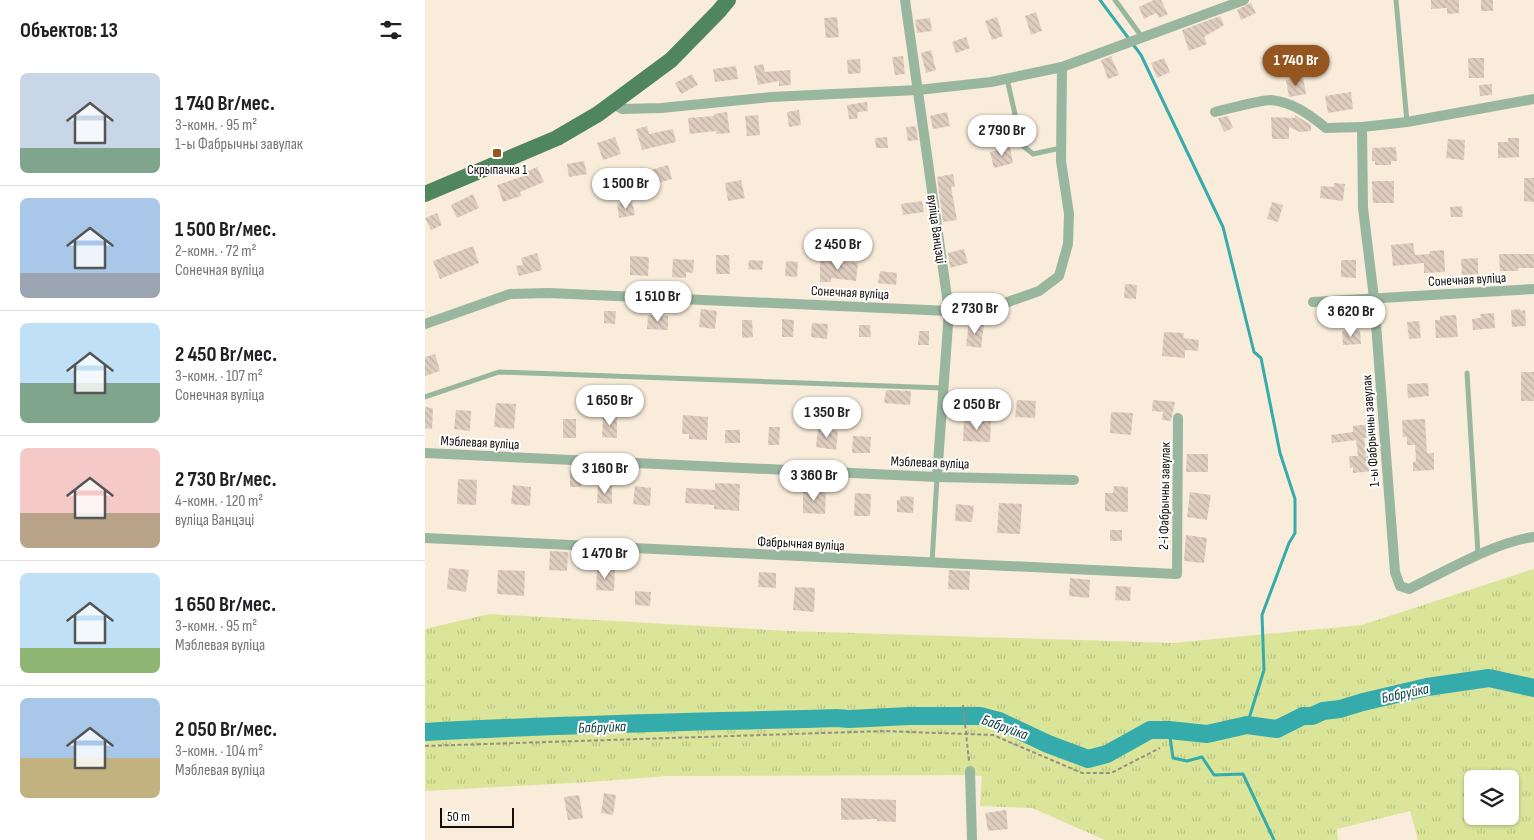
<!DOCTYPE html>
<html lang="ru">
<meta charset="utf-8">
<style>
:root{--surface:#fff;--page:#f2f2f2;--text:#202124;--muted:#757577;--line:#e0e0e0;--accent:#95551f}
body{margin:0;font-family:"Sofia Sans Condensed",sans-serif;background:var(--page);color:var(--text);height:100vh;display:flex;flex-direction:column;font-size:19px;white-space:nowrap}
*{box-sizing:border-box;margin:0}
p{font-size:16px;color:var(--muted)}
.icon{flex:none;width:28px;height:28px;fill:none;stroke:currentColor;stroke-width:2;stroke-linecap:round;stroke-linejoin:round}
.map{position:relative;flex:1;overflow:hidden}
.sheet{display:flex;flex-direction:column;background:var(--surface);width:425px}
.sheet>*{flex:none}
.controls{position:absolute;left:1039px;top:770px;display:grid;gap:10px}
.controls a{display:grid;place-items:center;width:55px;height:55px;border-radius:8px;background:var(--surface);box-shadow:0 1px 4px #0004;font-size:25px}
.scale{position:absolute;left:15px;bottom:12px;width:74px;box-sizing:border-box;padding-left:5px;border:2px solid #130e09;border-top:0;font-size:14px;line-height:18px;white-space:nowrap;color:#130e09;-webkit-text-stroke:4px #fff;paint-order:stroke}
.price{position:absolute;translate:-50% -42px;padding:0 11px;border-radius:18px;background:#fff;color:#222;font-size:16px;line-height:32px;filter:drop-shadow(0 1px 2px #0008)}
.price::after{content:'';position:absolute;left:50%;top:30px;width:15px;height:11px;margin-left:-8px;background:inherit;clip-path:polygon(0 0,100% 0,50% 100%)}
.price.selected{background:var(--accent);color:#fff}
ul{padding:0;list-style:none}
li{display:flex;align-items:center;gap:15px;height:125px;padding:0 20px}
li+li{border-top:1px solid var(--line)}
li span{display:grid;place-items:center;flex:none;width:140px;height:100px;border-radius:8px;color:#555}
li>.icon{margin-inline-start:auto}
span .icon{width:60px;height:60px;fill:#fffc;stroke-width:1}
li b{font-size:21px}
h2{display:flex;justify-content:space-between;align-items:center;height:60px;padding:0 20px;font-size:21px}
main{display:flex;flex:1;min-height:0}
.map>svg:first-child{display:block}
.grass{fill:url(#grass-tufts);fill-rule:evenodd}
.lines{fill:none;stroke-linecap:round;stroke-linejoin:round}
.stream{stroke:#36abab;stroke-width:3}
.river{stroke:#36abab;stroke-width:18}
.building{fill:url(#building-back-hatch)}
.path{stroke:#988e81;stroke-width:2;stroke-dasharray:4 2.5;stroke-linecap:butt}
.lane{stroke:#99b69f;stroke-width:5}
.street{stroke:#99b69f;stroke-width:10}
.primary{stroke:#4f865d;stroke-width:16}
.poi-dot{fill:#95551f;stroke:#fff;stroke-width:2}
.labels{text-anchor:middle;stroke-width:4;stroke-linejoin:round;paint-order:stroke}
.poi-label{font-size:14px;fill:#130e09;stroke:#fff}
.street-label{font-size:14px;fill:#130e09;stroke:#fff}
.water-label{font-size:15px;font-style:italic;fill:#0b4040;stroke:#fff}
</style>
<main>
<section class="sheet">
<h2>Объектов: 13<svg class="icon" aria-label="filters" viewBox="0 0 24 24"><path d="M4 7h16M4 17h16"/><circle cx="9" cy="7" r="2"/><circle cx="15" cy="17" r="2"/></svg></h2>
<ul>
<li><span style="background:linear-gradient(#c9d6e8 75%,#7fa58c 0)"><svg class="icon" aria-label="home" viewBox="0 0 24 24"><path d="M3 11l9-7 9 7M6 9v11h12V9"/></svg></span><div><b>1 740 Br/мес.</b><p>3-комн. · 95 m²</p><p>1-ы Фабрычны завулак</p></div></li>
<li><span style="background:linear-gradient(#a9c7e8 75%,#9aa5b1 0)"><svg class="icon" aria-label="home" viewBox="0 0 24 24"><path d="M3 11l9-7 9 7M6 9v11h12V9"/></svg></span><div><b>1 500 Br/мес.</b><p>2-комн. · 72 m²</p><p>Сонечная вуліца</p></div></li>
<li><span style="background:linear-gradient(#bfe0f5 60%,#7fa58c 0)"><svg class="icon" aria-label="home" viewBox="0 0 24 24"><path d="M3 11l9-7 9 7M6 9v11h12V9"/></svg></span><div><b>2 450 Br/мес.</b><p>3-комн. · 107 m²</p><p>Сонечная вуліца</p></div></li>
<li><span style="background:linear-gradient(#f6c9c9 65%,#b9a48a 0)"><svg class="icon" aria-label="home" viewBox="0 0 24 24"><path d="M3 11l9-7 9 7M6 9v11h12V9"/></svg></span><div><b>2 730 Br/мес.</b><p>4-комн. · 120 m²</p><p>вуліца Ванцэці</p></div></li>
<li><span style="background:linear-gradient(#bfe0f5 75%,#8fb573 0)"><svg class="icon" aria-label="home" viewBox="0 0 24 24"><path d="M3 11l9-7 9 7M6 9v11h12V9"/></svg></span><div><b>1 650 Br/мес.</b><p>3-комн. · 95 m²</p><p>Мэблевая вуліца</p></div></li>
<li><span style="background:linear-gradient(#a9c7e8 60%,#c2b280 0)"><svg class="icon" aria-label="home" viewBox="0 0 24 24"><path d="M3 11l9-7 9 7M6 9v11h12V9"/></svg></span><div><b>2 050 Br/мес.</b><p>3-комн. · 104 m²</p><p>Мэблевая вуліца</p></div></li>
</ul>
</section>
<div class="map">
<svg width="1109" height="840" viewBox="0 0 1109 840">
<defs>
<pattern id="grass-tufts" width="24" height="20" patternUnits="userSpaceOnUse" patternTransform="scale(1.25)"><rect width="24" height="20" fill="#dae59a"/><path d="M3 7l-1-3M5 7V3M7 7l1-3M15 17l-1-3M17 17v-4M19 17l1-3" fill="none" stroke="#bac383"/></pattern>
<pattern id="building-back-hatch" width="6" height="6" patternUnits="userSpaceOnUse" patternTransform="scale(1.25)"><rect width="6" height="6" fill="#dfcec0"/><path d="M-1 5l2 2M0 0l6 6M5-1l2 2" fill="none" stroke="#beb0a4"/></pattern>
</defs>
<rect width="100%" height="100%" fill="#f9ecda"/>
<!-- grass -->
<path class="grass" d="M1109 569V840H993L985 811 912 829 913 840H680L607 808 555 806 557 776 534 775 242 776 165 782 0 791V629L64 614 364 631 748 643 937 625ZM1048 779H1085V816H1048Z"/>
<g class="lines">
<!-- stream -->
<g class="stream">
<path d="M675 0 716 55 798 227 829 352 836 358 855 453 870 499V533L864 543 837 615 839 670 822 725"/>
<path d="M744 730 748 758 762 761 777 757 789 775 818 774 849 840"/>
</g>
<!-- river -->
<path class="river" d="M0 732C137 724 274 722 411 718L424 719 484 716H555L574 721 623 744 663 759 682 754 725 730H744L782 734 822 725 852 729 878 716H887L898 711 915 709 938 702 1002 687 1064 678 1109 688"/>
</g>
<!-- building -->
<g class="building">
<path d="M729 0H736L743 14 734 18 731 13 719 19 714 7Z"/>
<path d="M1006 0H1034V13L1022 14V8L1006 9Z"/>
<rect x="1056" y="0" width="12" height="11"/>
<path d="M825 3H826L831 13 816 20 812 10Z"/>
<path d="M611 12 617 31 606 35 600 16Z"/>
<path d="M795 16 799 25 779 37 782 44 764 51 757 30Z"/>
<path d="M412 17 414 37 401 38 399 18Z"/>
<path d="M572 17 578 36 567 40 560 21Z"/>
<path d="M505 18 507 31 492 33 490 20Z"/>
<path d="M541 37 545 48 531 53 527 42Z"/>
<path d="M506 50 511 70 501 73 496 53Z"/>
<path d="M478 56 480 74 470 75 467 57Z"/>
<path d="M686 56 694 75 683 79 676 60Z"/>
<path d="M739 58 745 72 732 78 726 63Z"/>
<path d="M1043 58H1059V78H1044Z"/>
<path d="M435 59 436 73 423 74 422 60Z"/>
<path d="M338 64 340 72 365 70 366 85 354 86V81L333 85 329 66Z"/>
<path d="M311 66 313 79 290 82 288 69Z"/>
<path d="M267 74 273 85 256 94 250 83Z"/>
<path d="M878 77 881 94 864 97 861 80Z"/>
<path d="M1067 84V95L1055 96 1054 85Z"/>
<path d="M926 92 928 109 903 113 900 96Z"/>
<path d="M442 102 443 111 433 112 432 119H424L422 105Z"/>
<path d="M374 110 376 125 364 127 362 112Z"/>
<path d="M302 112 305 133 292 134 291 131 265 134 263 118 289 116V114Z"/>
<path d="M522 112 525 126 508 129 505 116Z"/>
<path d="M333 115 335 135 322 136 320 116Z"/>
<path d="M870 115 886 125V131L875 132 864 127V139H847L846 117 870 118Z"/>
<path d="M576 116 580 133 558 139 554 121Z"/>
<path d="M803 116 808 128 799 132 793 118Z"/>
<path d="M222 126 224 134 248 129 251 142 217 150 211 129Z"/>
<path d="M491 126 493 140 483 141 481 127Z"/>
<path d="M190 137 196 154 178 160 172 143Z"/>
<path d="M462 137 463 148H451L450 138Z"/>
<path d="M1083 138H1094V157L1073 158V142H1083Z"/>
<path d="M1023 139 1040 140 1039 160 1021 158Z"/>
<path d="M585 147 588 163 569 168 565 152Z"/>
<path d="M971 147 972 161H966V165H950V161H947V148Z"/>
<path d="M159 161 162 174 144 177 142 164Z"/>
<path d="M243 165 247 179 229 184 225 170Z"/>
<path d="M112 167 119 182 95 192 96 196 78 202 72 185 99 176 98 173Z"/>
<path d="M528 174 530 187H526L532 220 518 222 512 177Z"/>
<path d="M1099 178H1109V202L1099 201Z"/>
<path d="M316 180 320 198 303 201 300 183Z"/>
<path d="M947 181H969V203H948Z"/>
<path d="M909 183 920 184 918 201 895 198 896 186 909 187Z"/>
<path d="M48 194 54 208 32 218 26 205Z"/>
<path d="M207 201 210 215 194 218 192 204Z"/>
<path d="M497 201 499 212 478 215 476 204Z"/>
<path d="M847 202 858 205 853 222 842 219Z"/>
<path d="M1037 206 1038 217H1026L1025 207Z"/>
<path d="M12 213 17 225 6 230 0 218Z"/>
<path d="M988 243 990 255 1005 254V251L1019 250 1020 272 999 273V263L968 266 966 245Z"/>
<path d="M48 246 54 263 15 279 8 261Z"/>
<path d="M539 249 543 263 525 268 523 253Z"/>
<path d="M112 253 117 270 94 276 91 266 98 265 96 258Z"/>
<path d="M1074 254H1109V268H1093V271H1075Z"/>
<path d="M291 255H304L305 274H291Z"/>
<path d="M205 256 224 257 223 276 205 275Z"/>
<path d="M1053 258V274L1037 275 1036 259Z"/>
<path d="M248 259 269 260 268 273 261 272V278L247 277Z"/>
<path d="M324 260 338 261 337 270 323 269Z"/>
<path d="M395 260 433 263 431 281 406 278V282H395Z"/>
<path d="M916 260H931V278L916 277Z"/>
<path d="M361 261 373 262 372 277 360 276Z"/>
<path d="M455 271 472 273 471 285 453 283Z"/>
<path d="M700 284 712 285 711 299 699 298Z"/>
<path d="M276 309 292 311 290 329 274 327Z"/>
<path d="M1095 309 1096 311 1100 310 1101 326 1087 327 1086 310Z"/>
<path d="M179 311H191L190 324 179 323Z"/>
<path d="M1069 313 1070 328 1048 330 1047 319 1056 318 1055 314Z"/>
<path d="M223 315 243 316V330L222 329Z"/>
<path d="M1031 315 1033 337 1011 338 1010 320H1015V316Z"/>
<path d="M357 319 369 320 368 337H357Z"/>
<path d="M317 320H327L328 337 317 338Z"/>
<path d="M994 321 996 338 984 339 982 322Z"/>
<path d="M544 322 559 324 556 348 541 346Z"/>
<path d="M387 323 403 324 402 339 386 337Z"/>
<path d="M434 325H445L446 337H434Z"/>
<path d="M935 330 936 344 918 345 917 331Z"/>
<path d="M494 331H504V345H493Z"/>
<path d="M739 332 759 333 758 338 774 340 773 351 760 350V358L737 356Z"/>
<path d="M10 354 15 371 0 376V357Z"/>
<rect x="1096" y="372" width="13" height="29"/>
<path d="M1003 383 1004 396 983 398 982 384Z"/>
<path d="M461 390 486 391 485 405 459 403Z"/>
<path d="M592 400 611 401 610 418 590 417Z"/>
<path d="M728 400 750 402 746 421 737 420 738 412 727 411Z"/>
<path d="M71 403 91 404 89 429 69 427Z"/>
<path d="M0 407 8 408 7 429 0 428Z"/>
<path d="M31 410 46 411 45 431 29 429Z"/>
<path d="M686 412 708 413 706 435 685 433Z"/>
<path d="M258 415 283 417 282 440 264 439V434H257Z"/>
<path d="M178 417H192V438L177 437Z"/>
<rect x="138" y="419" width="13" height="19"/>
<path d="M539 419 566 421 565 442 538 441Z"/>
<path d="M1000 419 1002 453H1009V470L988 471V462L991 461 990 445H982V437H978L977 420Z"/>
<path d="M946 424 948 437 939 438 941 456H945L948 471 928 473V467L925 468 924 456H933L931 440 907 443 906 435 928 432V426Z"/>
<path d="M344 427H355L354 445H343Z"/>
<path d="M393 428 413 431 411 450 391 447Z"/>
<rect x="300" y="430" width="15" height="13"/>
<path d="M428 436 446 437 445 453H427Z"/>
<path d="M762 454H783V472H761Z"/>
<path d="M145 471H157L156 487H145Z"/>
<path d="M33 479 52 480 51 505 32 504Z"/>
<path d="M290 483 315 484 314 511 289 509V505L260 503 261 488 290 490Z"/>
<path d="M88 485 106 487 105 506 86 504Z"/>
<path d="M173 485 187 486V504L172 503Z"/>
<path d="M210 486 226 488 225 506 208 504Z"/>
<path d="M689 486 703 487V512L680 511V493H688Z"/>
<path d="M378 490H401L400 514 378 513Z"/>
<path d="M765 492 786 495 782 520 762 517Z"/>
<path d="M430 493 446 494 445 516H429Z"/>
<path d="M476 496 489 497 488 513 472 512V500H475Z"/>
<path d="M574 503 597 504 595 534 572 533Z"/>
<path d="M531 504 549 506 547 522 530 521Z"/>
<rect x="685" y="530" width="12" height="11"/>
<path d="M761 535 782 538 779 563 759 561Z"/>
<path d="M125 551 143 552 142 571 124 570Z"/>
<path d="M24 568 44 570 41 592 22 589Z"/>
<path d="M172 568 190 569 189 591 171 590Z"/>
<path d="M73 570 100 571 99 596 72 594Z"/>
<path d="M524 570 545 571 544 590 523 589Z"/>
<path d="M334 572 351 573V588L333 587Z"/>
<path d="M645 578 665 580 664 598 644 596Z"/>
<path d="M691 586 706 587 705 601 690 600Z"/>
<path d="M370 587 390 588 389 612 368 610Z"/>
<path d="M210 591 226 592 225 606 210 605Z"/>
<path d="M179 793 191 795 188 815 176 813Z"/>
<path d="M154 795 158 818 143 820 139 797Z"/>
<path d="M416 798 471 800V822L452 821V819L416 820Z"/>
<path d="M581 810 583 829 563 831 560 813Z"/>
</g>
<g class="lines">
<!-- path -->
<g class="path">
<path d="M538 705 544 761"/>
<path d="M0 746 460 731 568 735 657 773H686L735 748"/>
</g>
<!-- lane -->
<g class="lane">
<path d="M690 0 717 37"/>
<path d="M971 0 982 122"/>
<path d="M582 79 597 145 608 154 636 148"/>
<path d="M1042 373 1053 554"/>
<path d="M0 397 74 372 518 388"/>
<path d="M507 563 512 477"/>
</g>
<!-- street -->
<g class="street">
<path d="M480 0 524 311 512 477"/>
<path d="M188 104 197 109 236 108 346 97 493 90 566 82 637 67 819 0"/>
<path d="M790 112C803 109 835 100 846 100 868 102 885 115 901 128L937 127 938 208 949 298 970 572 975 586 984 589C1019 572 1072 541 1109 537"/>
<path d="M937 127 982 122 1109 99"/>
<path d="M888 302 1109 289"/>
<path d="M0 324 85 294 124 293 524 311 577 304 614 291 634 276 643 244 644 214 636 161 637 67"/>
<path d="M0 453 512 477 649 480"/>
<path d="M0 538 752 574 753 418"/>
<path d="M545 771 547 840"/>
</g>
<!-- primary -->
<path class="primary" d="M0 194 132 138 173 114 246 60 294 11 303 0"/>
</g>
<!-- markers -->
<rect class="poi-dot" x="67" y="148" width="10" height="10" rx="2.5"/>
<g class="labels">
<!-- poi labels -->
<g class="poi-label">
<text x="72" y="174">Скрыпачка 1</text>
</g>
<!-- street labels -->
<g class="street-label">
<text transform="translate(512 229) rotate(82)" y="5">вуліца Ванцэці</text>
<text transform="translate(1042 279) rotate(-3)" y="5">Сонечная вуліца</text>
<text transform="translate(425 292) rotate(3)" y="5">Сонечная вуліца</text>
<text transform="translate(945 431) rotate(-94)" y="5">1-ы Фабрычны завулак</text>
<text transform="translate(55 442) rotate(3)" y="5">Мэблевая вуліца</text>
<text transform="translate(505 462) rotate(2)" y="5">Мэблевая вуліца</text>
<text transform="translate(739 496) rotate(-89)" y="5">2-і Фабрычны завулак</text>
<text transform="translate(376 543) rotate(3)" y="5">Фабрычная вуліца</text>
</g>
<!-- water labels -->
<g class="water-label">
<text transform="translate(980 693) rotate(-12)" y="5">Бабруйка</text>
<text transform="translate(177 727) rotate(-2)" y="5">Бабруйка</text>
<text transform="translate(580 727) rotate(20)" y="5">Бабруйка</text>
</g>
</g>
</svg>
<div class="controls">
<a><svg class="icon" aria-label="layers" viewBox="0 0 24 24"><path d="M12 4l9 5-9 5-9-5zM3 14l9 5 9-5"/></svg></a>
</div>
<div class="scale">50 m</div>
<b class="price selected" style="left:871px;top:87px">1 740 Br</b>
<b class="price" style="left:577px;top:157px">2 790 Br</b>
<b class="price" style="left:201px;top:210px">1 500 Br</b>
<b class="price" style="left:413px;top:271px">2 450 Br</b>
<b class="price" style="left:233px;top:323px">1 510 Br</b>
<b class="price" style="left:550px;top:335px">2 730 Br</b>
<b class="price" style="left:926px;top:338px">3 620 Br</b>
<b class="price" style="left:185px;top:427px">1 650 Br</b>
<b class="price" style="left:552px;top:431px">2 050 Br</b>
<b class="price" style="left:402px;top:439px">1 350 Br</b>
<b class="price" style="left:180px;top:495px">3 160 Br</b>
<b class="price" style="left:389px;top:502px">3 360 Br</b>
<b class="price" style="left:180px;top:580px">1 470 Br</b>
</div>
</main>
